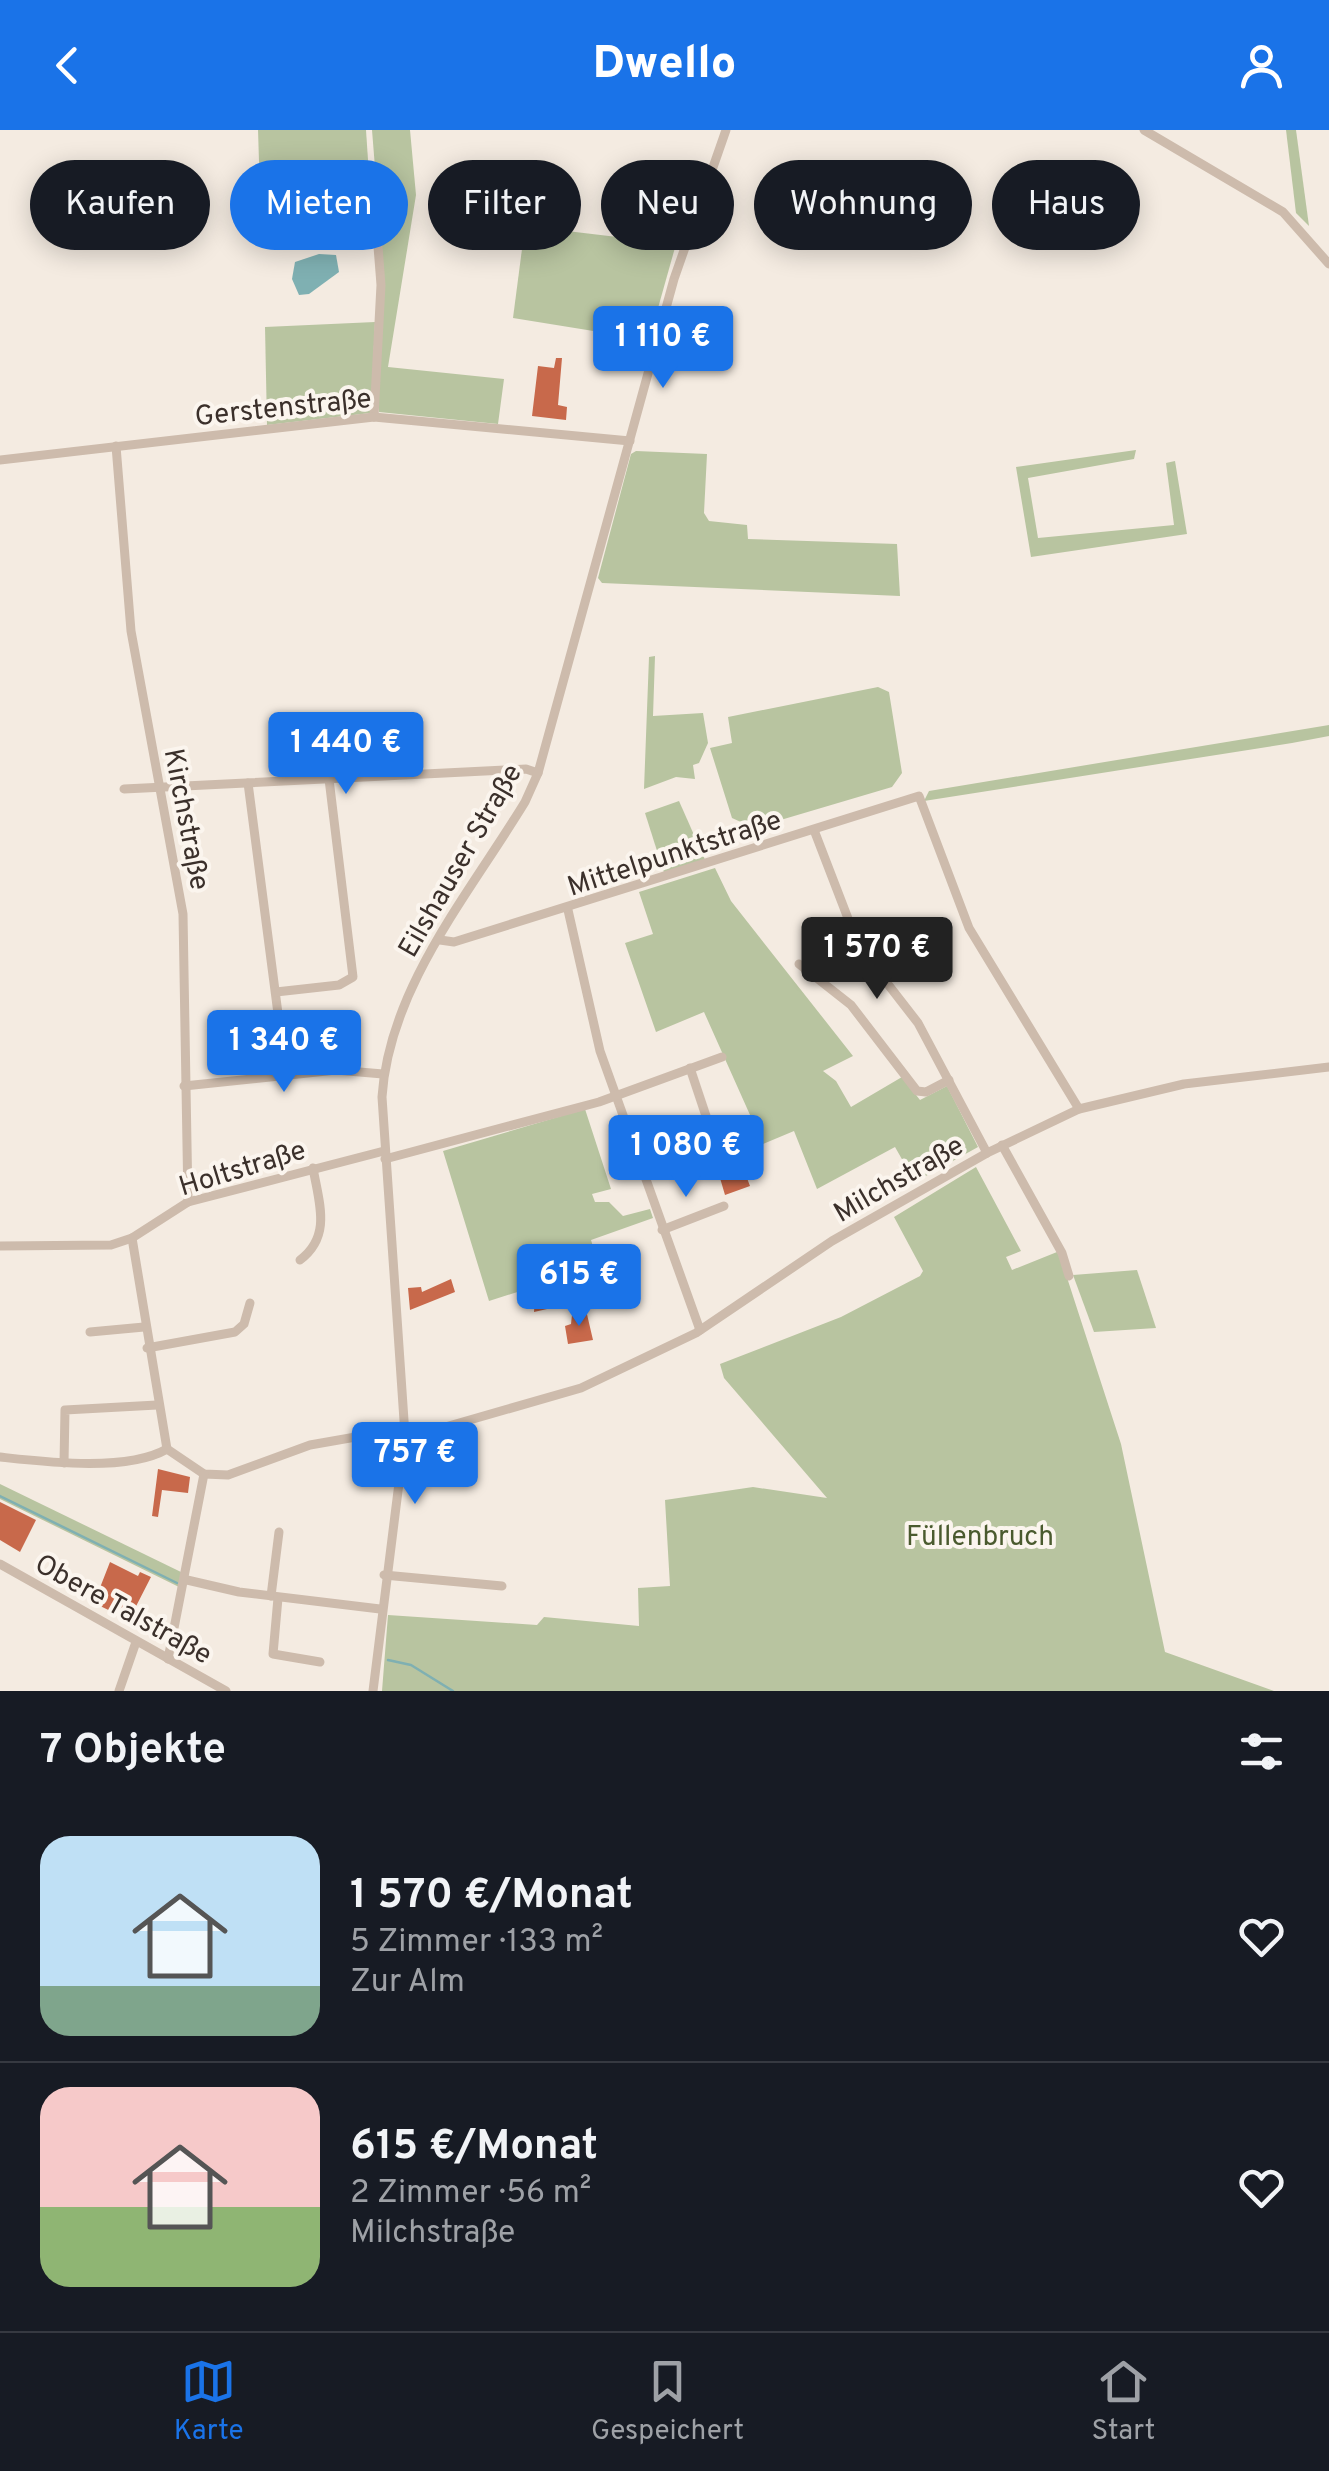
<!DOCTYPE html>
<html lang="de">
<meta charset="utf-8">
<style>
:root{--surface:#171b24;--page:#242831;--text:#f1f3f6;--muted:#9ea1a6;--line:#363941;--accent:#1a73e8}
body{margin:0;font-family:Overpass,sans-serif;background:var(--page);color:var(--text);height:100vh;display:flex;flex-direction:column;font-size:38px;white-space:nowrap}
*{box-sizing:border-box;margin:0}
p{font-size:32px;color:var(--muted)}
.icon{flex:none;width:55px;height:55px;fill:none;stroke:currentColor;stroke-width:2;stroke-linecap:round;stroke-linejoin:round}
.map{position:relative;height:1561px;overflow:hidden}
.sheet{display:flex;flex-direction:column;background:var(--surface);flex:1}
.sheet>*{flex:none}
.banner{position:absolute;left:30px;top:30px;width:1270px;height:90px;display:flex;gap:20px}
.price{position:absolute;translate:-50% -85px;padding:0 22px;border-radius:10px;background:var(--accent);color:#fff;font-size:32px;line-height:65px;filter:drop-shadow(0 2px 5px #0008)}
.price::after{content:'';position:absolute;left:50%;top:60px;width:30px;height:22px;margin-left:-15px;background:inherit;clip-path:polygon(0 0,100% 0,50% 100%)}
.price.current{background:#222;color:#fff}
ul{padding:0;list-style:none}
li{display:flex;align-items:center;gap:30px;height:250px;padding:0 40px}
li+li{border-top:2px solid var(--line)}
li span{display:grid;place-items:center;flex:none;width:280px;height:200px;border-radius:30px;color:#555}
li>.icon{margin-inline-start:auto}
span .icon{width:120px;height:120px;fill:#fffc;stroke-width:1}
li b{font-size:42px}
h2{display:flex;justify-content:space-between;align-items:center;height:120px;padding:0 40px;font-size:42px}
.tag{padding:0 35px;border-radius:45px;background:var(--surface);box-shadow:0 5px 25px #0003;font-size:35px;line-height:90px}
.tag.current{background:var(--accent);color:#fff}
header{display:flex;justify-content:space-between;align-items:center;height:130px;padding:0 40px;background:var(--accent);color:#fff;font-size:45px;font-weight:800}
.tab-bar{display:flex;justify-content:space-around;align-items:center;height:140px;border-top:2px solid var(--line);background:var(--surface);font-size:28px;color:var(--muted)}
.tab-bar a{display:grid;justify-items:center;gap:5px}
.tab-bar .current{color:var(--accent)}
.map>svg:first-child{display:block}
.green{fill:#b8c4a0}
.water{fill:#7fb0b2}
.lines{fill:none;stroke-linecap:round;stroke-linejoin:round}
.stream{stroke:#7fb0b2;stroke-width:2.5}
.building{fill:#c8694b}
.minor{stroke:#cdbbac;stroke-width:9}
.labels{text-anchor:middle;stroke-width:8;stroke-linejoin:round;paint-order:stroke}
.street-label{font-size:28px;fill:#3b302b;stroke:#fbf5ee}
.park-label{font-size:28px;fill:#4a5a2e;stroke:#fbf5ee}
</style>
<header><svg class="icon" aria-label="back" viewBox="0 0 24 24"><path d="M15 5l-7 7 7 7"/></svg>Dwello<svg class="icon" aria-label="person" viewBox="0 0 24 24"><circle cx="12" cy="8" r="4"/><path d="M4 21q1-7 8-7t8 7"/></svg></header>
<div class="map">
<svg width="1329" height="1561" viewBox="0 0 1329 1561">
<rect width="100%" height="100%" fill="#f4ebe1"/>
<!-- green -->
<g class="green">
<path d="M258 0H366L370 60 260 62Z"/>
<path d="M372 0H410L416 65 388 237 504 249 498 294 379 282 378 75Z"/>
<path d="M1286 0H1296L1309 96 1296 83Z"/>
<path d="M525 96 676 114 649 210 513 188Z"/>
<path d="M375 192 371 283 267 295 265 197Z"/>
<path d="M1136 320 1134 329 1028 348 1038 408 1174 395 1166 333 1175 331 1187 404 1031 427 1016 337Z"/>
<path d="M636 321 707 324 704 383 709 391 747 395 748 409 897 414 900 466 602 453 598 448 631 324Z"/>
<path d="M655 526 653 586 703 583 708 613 699 633 693 635 695 649 676 647 644 659 649 527Z"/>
<path d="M878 557 889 562 902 643 892 657 754 698 732 688 710 618 732 613 728 587Z"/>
<path d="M1329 595V606L1292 613 924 671 929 661Z"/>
<path d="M679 671 706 732 665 746 645 683Z"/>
<path d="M715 738 731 771 853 926 823 941 836 951 851 977 902 947 920 970 947 956 978 1017 915 1052 895 1017 817 1059 794 1001 763 1014 704 882 656 902 625 813 653 804 639 762Z"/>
<path d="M585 979 611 1059 592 1064 595 1072H609L623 1086 650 1079 653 1088 591 1110 599 1136 489 1171 443 1021Z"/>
<path d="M976 1037 1021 1121 1006 1127 1012 1140 1057 1122 1060 1126 1121 1314 1165 1522 1274 1561H382L388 1485 537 1495 544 1487 639 1496 638 1458 670 1456 665 1370 753 1357 827 1368 724 1248 720 1234 841 1187 920 1146 923 1141 894 1087Z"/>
<path d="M1137 1140 1156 1198 1094 1202 1073 1145Z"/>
<path d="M0 1354 181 1442 179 1457 0 1369Z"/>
</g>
<!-- water -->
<path class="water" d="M319 124 336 125 339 142 309 164 299 165 292 149 295 132Z"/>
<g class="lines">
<!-- stream -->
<g class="stream">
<path d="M0 1366 177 1453"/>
<path d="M388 1530 411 1535 453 1561"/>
</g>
</g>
<!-- building -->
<g class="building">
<path d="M556 228H562L558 275 567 277 566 290 532 286 538 236 554 238Z"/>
<path d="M751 1023 757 1038 745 1043 750 1056 725 1065 715 1031Z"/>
<path d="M451 1149 455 1162 410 1180 408 1158 421 1157 422 1162Z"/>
<path d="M564 1158 569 1174 534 1182 535 1166Z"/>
<path d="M586 1180 593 1210 568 1214 565 1196 571 1194 572 1185Z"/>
<path d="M158 1339 190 1347 188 1363 162 1360 158 1387 152 1386Z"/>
<path d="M0 1372 36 1390 20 1422 0 1410Z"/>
<path d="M110 1432 138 1446 140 1442 151 1447 129 1490 94 1473Z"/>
</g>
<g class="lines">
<!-- minor -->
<g class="minor">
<path d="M1144 0 1283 82 1329 134"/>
<path d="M374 287 381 155 375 78"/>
<path d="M116 316 131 501 183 784 188 1072"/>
<path d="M0 330 374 287 630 311"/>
<path d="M248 653 286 945"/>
<path d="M124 659 526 639 538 643"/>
<path d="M814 700 859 817 918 893 987 1023"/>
<path d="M568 780 600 921 700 1200"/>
<path d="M440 810 454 812 919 666 969 798 1079 979"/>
<path d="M799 834 851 875 917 961 926 962 949 950"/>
<path d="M276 862 339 855 353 847 329 649"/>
<path d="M690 938 709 995"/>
<path d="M184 956 336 940 383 944"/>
<path d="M1002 1015 1062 1123 1069 1146"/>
<path d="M385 1029 599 972 722 927"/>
<path d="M662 1100 724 1076"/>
<path d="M132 1108 167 1319"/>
<path d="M0 1116 111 1115 132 1108 188 1072 384 1021"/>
<path d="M300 1130C332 1106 319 1073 313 1038"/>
<path d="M90 1202 144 1197"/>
<path d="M147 1218 235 1202 244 1194 250 1173"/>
<path d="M167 1319 204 1344 228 1345 310 1315 367 1305 421 1304 581 1258 696 1203 832 1111 987 1023 1079 979 1184 954 1329 937"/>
<path d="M0 1327C46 1332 127 1342 167 1319"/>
<path d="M64 1333 65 1280 157 1275"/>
<path d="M0 1434 226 1561"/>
<path d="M384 1445 502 1456"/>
<path d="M187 1450 239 1462 380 1479"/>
<path d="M271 1466 279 1402"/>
<path d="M278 1468 273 1524 320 1532"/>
<path d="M168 1529 204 1344"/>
<path d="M119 1561 136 1512"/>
<path d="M373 1561 405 1305 382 967C389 858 469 764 525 672L538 643 674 149 726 0"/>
</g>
</g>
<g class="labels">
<!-- street labels -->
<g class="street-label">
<text transform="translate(283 276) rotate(-6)" y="10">Gerstenstraße</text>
<text transform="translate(188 689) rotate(79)" y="10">Kirchstraße</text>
<text transform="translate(674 722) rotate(-18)" y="10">Mittelpunktstraße</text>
<text transform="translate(459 730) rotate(-60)" y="10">Eilshauser Straße</text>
<text transform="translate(242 1037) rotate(-17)" y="10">Holtstraße</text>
<text transform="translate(898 1048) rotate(-30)" y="10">Milchstraße</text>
<text transform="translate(124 1478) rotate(29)" y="10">Obere Talstraße</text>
</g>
<!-- park labels -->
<g class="park-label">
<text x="980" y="1415">Füllenbruch</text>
</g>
</g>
</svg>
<b class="price" style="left:663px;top:261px">1 110 €</b>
<b class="price" style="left:346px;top:667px">1 440 €</b>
<b class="price current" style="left:877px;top:872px">1 570 €</b>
<b class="price" style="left:284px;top:965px">1 340 €</b>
<b class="price" style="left:686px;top:1070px">1 080 €</b>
<b class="price" style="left:579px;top:1199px">615 €</b>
<b class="price" style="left:415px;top:1377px">757 €</b>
<div class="banner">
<a class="tag">Kaufen</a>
<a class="tag current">Mieten</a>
<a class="tag">Filter</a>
<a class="tag">Neu</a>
<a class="tag">Wohnung</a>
<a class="tag">Haus</a>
</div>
</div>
<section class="sheet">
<h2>7 Objekte<svg class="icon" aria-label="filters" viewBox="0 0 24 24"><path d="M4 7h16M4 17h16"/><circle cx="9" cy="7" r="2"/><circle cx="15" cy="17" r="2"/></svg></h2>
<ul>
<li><span style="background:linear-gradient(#bfe0f5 75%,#7fa58c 0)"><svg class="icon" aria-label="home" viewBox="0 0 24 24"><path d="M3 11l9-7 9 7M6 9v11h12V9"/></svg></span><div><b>1 570 €/Monat</b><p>5 Zimmer · 133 m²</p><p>Zur Alm</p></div><svg class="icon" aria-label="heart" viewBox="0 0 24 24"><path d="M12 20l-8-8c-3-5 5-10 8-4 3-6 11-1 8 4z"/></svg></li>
<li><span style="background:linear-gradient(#f6c9c9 60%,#8fb573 0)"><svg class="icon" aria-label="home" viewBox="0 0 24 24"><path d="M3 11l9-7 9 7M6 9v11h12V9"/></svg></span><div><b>615 €/Monat</b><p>2 Zimmer · 56 m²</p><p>Milchstraße</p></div><svg class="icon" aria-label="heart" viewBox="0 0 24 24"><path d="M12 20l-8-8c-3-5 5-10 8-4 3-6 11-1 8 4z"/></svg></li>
</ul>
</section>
<nav class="tab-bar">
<a class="current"><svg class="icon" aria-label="map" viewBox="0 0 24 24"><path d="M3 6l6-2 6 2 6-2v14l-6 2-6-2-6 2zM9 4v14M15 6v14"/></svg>Karte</a>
<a><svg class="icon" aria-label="saved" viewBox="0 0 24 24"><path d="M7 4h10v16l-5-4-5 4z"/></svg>Gespeichert</a>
<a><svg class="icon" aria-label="home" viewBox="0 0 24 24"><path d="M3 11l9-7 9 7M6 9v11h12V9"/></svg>Start</a>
</nav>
